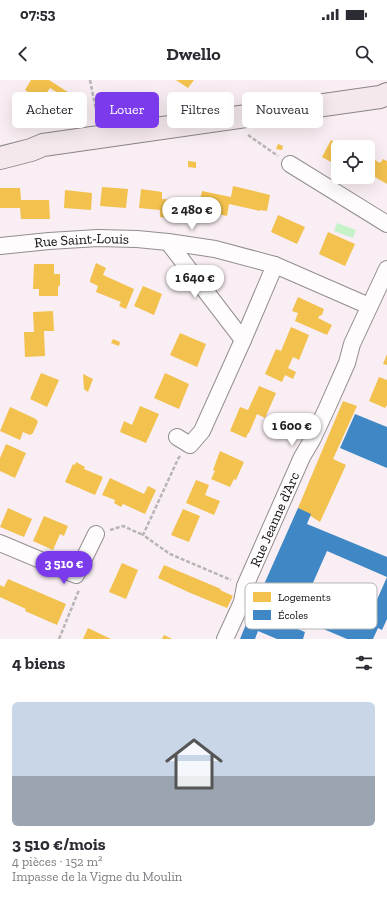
<!DOCTYPE html>
<html lang="fr">
<meta charset="utf-8">
<style>
:root{--surface:#fff;--page:#f2f2f3;--text:#2b2b33;--muted:#7c7c81;--accent:#7c3aed}
body{margin:0;font-family:"Zilla Slab",serif;background:var(--page);color:var(--text);height:100vh;display:flex;flex-direction:column;font-size:15px;white-space:nowrap}
*{box-sizing:border-box;margin:0}
p{font-size:13px;color:var(--muted)}
.icon{flex:none;width:22px;height:22px;fill:none;stroke:currentColor;stroke-width:2;stroke-linecap:round;stroke-linejoin:round}
.map{position:relative;height:559px;overflow:hidden}
.details{display:flex;flex-direction:column;background:var(--surface);flex:1}
.details>*{flex:none}
.top-card{position:absolute;left:12px;top:12px;width:363px;height:36px;display:flex;gap:8px}
.controls{position:absolute;left:331px;top:60px;display:grid;gap:8px}
.controls a{display:grid;place-items:center;width:44px;height:44px;border-radius:6px;background:var(--surface);box-shadow:0 4px 16px #0002;font-size:20px}
.price{position:absolute;translate:-50% -34px;padding:0 9px;border-radius:14px;background:#fff;color:#222;font-size:13px;line-height:26px;filter:drop-shadow(0 1px 2px #0008)}
.price::after{content:'';position:absolute;left:50%;top:24px;width:12px;height:9px;margin-left:-6px;background:inherit;clip-path:polygon(0 0,100% 0,50% 100%)}
.price.active{background:var(--accent);color:#fff}
ul{padding:0;list-style:none}
li{display:grid;align-content:center;gap:8px;height:212px;padding:0 12px}
li span{display:grid;place-items:center;height:124px;border-radius:6px;color:#555}
li>.icon{margin-inline-start:auto}
span .icon{width:72px;height:72px;fill:#fffc;stroke-width:1}
li b{font-size:17px}
h2{display:flex;justify-content:space-between;align-items:center;height:48px;padding:0 12px;font-size:17px}
.tag{padding:0 14px;border-radius:6px;background:var(--surface);box-shadow:0 4px 16px #0002;font-size:14px;line-height:36px}
.tag.active{background:var(--accent);color:#fff}
.status{display:flex;justify-content:space-between;align-items:center;height:28px;padding:0 20px;background:var(--surface);direction:ltr}
.status svg{height:11px;fill:currentColor}
header{display:flex;justify-content:space-between;align-items:center;height:52px;padding:0 12px;background:var(--surface);font-size:18px;font-weight:700}
.map>svg:first-child{display:block}
.water{fill:#c6f2ca}
.homes{fill:#f2c14e}
.schools{fill:#3f88c5}
.lines{fill:none;stroke-linecap:round;stroke-linejoin:round}
.street-casing{stroke:#928d8f;stroke-width:18}
.secondary-casing{stroke:#898486;stroke-width:24}
.path{stroke:#b7b5b6;stroke-width:2.5;stroke-dasharray:4 2;stroke-linecap:butt}
.street{stroke:#fefcfd;stroke-width:16}
.secondary{stroke:#f4e8ec;stroke-width:22}
.labels{text-anchor:middle;stroke-width:4;stroke-linejoin:round;paint-order:stroke}
.street-label{font-size:14px;fill:#0b0b0b;stroke:#fff}
.key{fill:#fff;stroke:#b6b6b6;stroke-width:1}
.key-label{font-size:11px;fill:#0b0b0b}
</style>
<div class="status"><b>07:53</b><svg viewBox="0 0 49 12"><path d="M0 12V9h3v3zM5 12V6h3v6zM10 12V3h3v9zM15 12V0h3v12zM26 1h20v11H26zM47 4h2v5h-2z"/></svg></div>
<header><svg class="icon" aria-label="back" viewBox="0 0 24 24"><path d="M15 5l-7 7 7 7"/></svg>Dwello<svg class="icon" aria-label="search" viewBox="0 0 24 24"><circle cx="10" cy="10" r="6"/><path d="M15 15l6 6"/></svg></header>
<div class="map">
<svg width="387" height="559" viewBox="0 0 387 559">
<rect width="100%" height="100%" fill="#f9eef3"/>
<!-- water -->
<path class="water" d="M337 143 356 150 353 158 334 151Z"/>
<!-- homes -->
<g class="homes">
<path d="M31 0H49L74 16 68 25 56 17 58 13 50 8 41 21 25 10Z"/>
<path d="M176 0H194L188 8Z"/>
<path d="M331 60 343 67H338V86L322 77Z"/>
<path d="M278 64 283 66 282 70 276 69Z"/>
<path d="M368 76 380 83 383 79 387 81V104L373 96 371 100 366 97H368Z"/>
<path d="M188 81 196 82V88L188 87Z"/>
<path d="M233 106 270 115 267 131 260 130V131L229 124 227 136 198 130 202 111 231 117Z"/>
<path d="M102 107 128 109 126 128 100 126Z"/>
<path d="M0 108H20L21 120H49L50 139H21L20 128H0Z"/>
<path d="M141 109 162 112V119L184 121 182 139 160 137V130L139 128Z"/>
<path d="M65 110 92 113 91 130 64 128Z"/>
<path d="M278 135 305 147 297 164 271 152Z"/>
<path d="M328 152 355 164 345 186 319 174Z"/>
<path d="M96 183 106 188 103 195 134 209 126 229 119 226 121 222 96 212 98 206 90 202V200Z"/>
<path d="M34 184H54V194H60V205L58 207V216H39V209H33Z"/>
<path d="M143 206 162 214 154 235 134 226Z"/>
<path d="M298 217 324 229 322 235 319 236 318 238 332 245 327 255 295 241 298 233 292 231Z"/>
<path d="M53 231 54 251H44L45 276 25 277 24 252H34L33 232Z"/>
<path d="M291 247 309 255 299 280 293 277 288 288 296 292 293 299 285 295 282 302 265 294 276 269 281 271Z"/>
<path d="M180 253 206 264 197 287 170 275Z"/>
<path d="M113 259 120 262 119 266 111 263Z"/>
<path d="M387 274V285L383 284Z"/>
<path d="M41 293 59 300 47 327 30 319Z"/>
<path d="M165 293 189 304 179 329 154 318Z"/>
<path d="M83 294 93 299 88 312 84 309Z"/>
<path d="M379 297 387 300V325L385 328 369 321Z"/>
<path d="M259 306 276 313 265 338 257 334 249 353H248L246 358 230 351 240 327 248 330Z"/>
<path d="M343 321 357 326 333 379 346 385 320 442 298 428Z"/>
<path d="M140 326 159 334 146 363 120 352 124 341 132 345Z"/>
<path d="M10 327 36 339 38 342 33 353 30 355 23 352 20 360 0 351Z"/>
<path d="M6 364 26 373 15 398 0 391V378Z"/>
<path d="M220 371 244 382 236 400 234 399 230 407 211 399 215 391 213 390Z"/>
<path d="M76 382 85 387 84 389 103 397 95 415 65 402 73 384 75 385Z"/>
<path d="M110 398 144 414 148 406 156 410 145 434 123 424 121 427 114 423 115 420 102 415Z"/>
<path d="M196 400 209 405 205 415 220 421 214 435 186 423Z"/>
<path d="M8 428 32 439 24 457 0 447Z"/>
<path d="M183 429 200 436 189 462 171 455Z"/>
<path d="M44 436 68 446 64 456 60 454 53 470 33 461Z"/>
<path d="M122 483 138 490 126 519 109 512Z"/>
<path d="M164 485 221 509 220 510 233 516 227 528 188 512 158 498Z"/>
<path d="M8 499 66 524 57 545 25 531 26 529 0 517V505L4 507Z"/>
<path d="M88 548 111 559H83Z"/>
<path d="M164 555 172 559H162Z"/>
</g>
<!-- schools -->
<g class="schools">
<path d="M355 334 387 347V388L340 368Z"/>
<path d="M298 428 311 434 307 444 387 477V539L382 550 378 548 373 559H347L295 537 302 520 311 524 312 522 322 526 321 528 365 547 387 497 327 471 312 505 314 508 313 513 308 516 298 512 288 534 257 520Z"/>
<path d="M255 531 305 552 303 559H277L258 551 255 559H240L251 532Z"/>
</g>
<g class="lines">
<defs>
<g id="street">
<path d="M290 84 387 144"/>
<path d="M168 162 243 260"/>
<path id="s1" d="M0 166 49 161 98 158 137 159 168 162 215 169 275 185 369 226"/>
<path d="M177 357 190 365 202 351 243 260 275 185"/>
<path d="M0 463 76 495 96 454"/>
<path id="s2" d="M225 559 242 522 245 506 302 377 312 360 327 328 347 283 352 264 387 189"/>
</g>
<path id="secondary" d="M0 78 31 70 43 65 380 17 387 14"/>
</defs>
<!-- street casing -->
<use href="#street" class="street-casing"/>
<!-- secondary casing -->
<use href="#secondary" class="secondary-casing"/>
<!-- path -->
<g class="path">
<path d="M90 0 98 40"/>
<path d="M248 55 278 76"/>
<path d="M180 376 178 379 143 455 170 474 231 500"/>
<path d="M110 450 123 446 143 455"/>
<path d="M59 559 79 510"/>
</g>
<!-- street -->
<use href="#street" class="street"/>
<!-- secondary -->
<use href="#secondary" class="secondary"/>
</g>
<g class="labels">
<!-- street labels -->
<g class="street-label">
<text dy="5" stroke="none"><textPath href="#s1" startOffset="82">Rue Saint-Louis</textPath></text>
<text dy="5" stroke="none"><textPath href="#s2" startOffset="130">Rue Jeanne d'Arc</textPath></text>
</g>
</g>
<!-- legend -->
<rect x="245" y="503" width="132" height="46" rx="6" class="key"/>
<rect x="253" y="512" width="18" height="10" fill="#f2c14e"/>
<rect x="253" y="530" width="18" height="10" fill="#3f88c5"/>
<g class="key-label">
<text x="278" y="521">Logements</text>
<text x="278" y="539">Écoles</text>
</g>
</svg>
<div class="controls">
<a><svg class="icon" aria-label="locate" viewBox="0 0 24 24"><circle cx="12" cy="12" r="6"/><path d="M12 2v4M12 18v4M2 12h4M18 12h4"/></svg></a>
</div>
<b class="price" style="left:192px;top:151px">2 480 €</b>
<b class="price" style="left:195px;top:219px">1 640 €</b>
<b class="price" style="left:292px;top:367px">1 600 €</b>
<b class="price active" style="left:64px;top:505px">3 510 €</b>
<div class="top-card">
<a class="tag">Acheter</a>
<a class="tag active">Louer</a>
<a class="tag">Filtres</a>
<a class="tag">Nouveau</a>
</div>
</div>
<section class="details">
<h2>4 biens<svg class="icon" aria-label="filters" viewBox="0 0 24 24"><path d="M4 7h16M4 17h16"/><circle cx="9" cy="7" r="2"/><circle cx="15" cy="17" r="2"/></svg></h2>
<ul>
<li><span style="background:linear-gradient(#c9d6e8 60%,#9aa5b1 0)"><svg class="icon" aria-label="home" viewBox="0 0 24 24"><path d="M3 11l9-7 9 7M6 9v11h12V9"/></svg></span><div><b>3 510 €/mois</b><p>4 pièces · 152 m²</p><p>Impasse de la Vigne du Moulin</p></div></li>
</ul>
</section>
